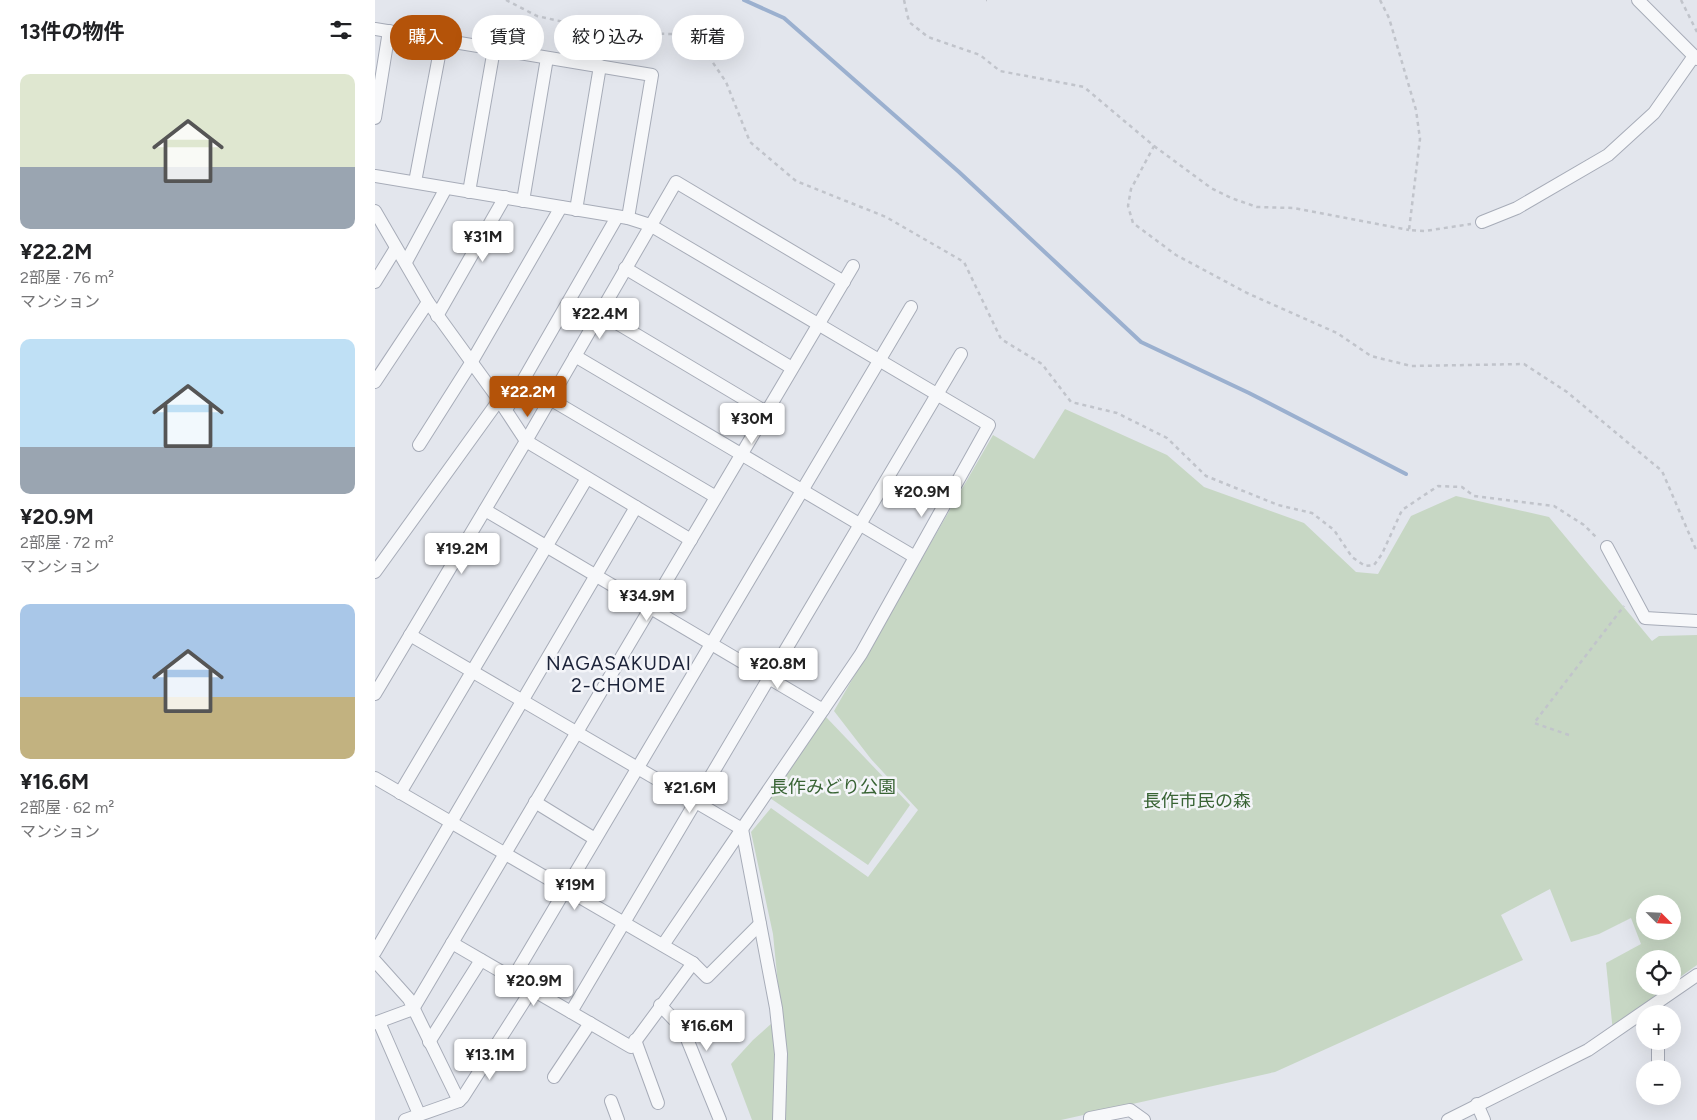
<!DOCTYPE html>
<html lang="ja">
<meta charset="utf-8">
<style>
:root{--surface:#fff;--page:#f2f2f2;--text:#202124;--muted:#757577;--accent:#b45309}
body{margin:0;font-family:Figtree,"Noto Sans JP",sans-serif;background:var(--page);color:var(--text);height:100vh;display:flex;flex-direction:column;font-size:19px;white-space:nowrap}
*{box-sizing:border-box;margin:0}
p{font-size:16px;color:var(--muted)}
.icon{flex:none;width:28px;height:28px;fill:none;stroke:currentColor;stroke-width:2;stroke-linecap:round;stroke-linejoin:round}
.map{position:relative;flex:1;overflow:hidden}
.sheet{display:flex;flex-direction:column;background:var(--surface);width:375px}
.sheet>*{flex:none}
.banner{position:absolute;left:15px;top:15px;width:475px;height:45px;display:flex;gap:10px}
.needle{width:32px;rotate:114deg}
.tools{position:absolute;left:1261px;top:895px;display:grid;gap:10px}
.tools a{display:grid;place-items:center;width:45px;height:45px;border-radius:50%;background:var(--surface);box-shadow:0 5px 20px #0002;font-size:25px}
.price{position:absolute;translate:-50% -42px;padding:0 11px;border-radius:5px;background:#fff;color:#222;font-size:16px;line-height:32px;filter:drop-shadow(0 1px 2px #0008)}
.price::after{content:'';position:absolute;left:50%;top:30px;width:15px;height:11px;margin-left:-8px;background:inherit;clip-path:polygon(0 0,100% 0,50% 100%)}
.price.current{background:var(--accent);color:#fff}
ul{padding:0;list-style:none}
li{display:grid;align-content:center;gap:10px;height:265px;padding:0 20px}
li span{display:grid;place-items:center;height:155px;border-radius:10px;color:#555}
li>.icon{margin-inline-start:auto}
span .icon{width:90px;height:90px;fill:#fffc;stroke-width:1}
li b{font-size:21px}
h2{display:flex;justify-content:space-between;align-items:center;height:60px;padding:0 20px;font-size:21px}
.chip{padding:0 18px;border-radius:22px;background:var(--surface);box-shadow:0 5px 20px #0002;font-size:18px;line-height:45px}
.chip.current{background:var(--accent);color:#fff}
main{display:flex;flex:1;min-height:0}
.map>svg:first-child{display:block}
.green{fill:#c7d7c4;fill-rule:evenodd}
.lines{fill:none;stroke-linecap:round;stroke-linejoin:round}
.stream{stroke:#9bb0cf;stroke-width:4}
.minor-casing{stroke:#a7acb8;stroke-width:14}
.path{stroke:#c1c4cb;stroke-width:2.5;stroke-dasharray:4 4;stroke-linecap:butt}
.minor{stroke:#f7f8fa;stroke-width:12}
.labels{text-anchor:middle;stroke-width:5;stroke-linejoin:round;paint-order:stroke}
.park-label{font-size:18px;fill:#396435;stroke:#f4f5f9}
.neighbourhood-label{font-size:19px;letter-spacing:1px;fill:#1b2238;stroke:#f4f5f9}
</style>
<main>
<section class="sheet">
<h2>13件の物件<svg class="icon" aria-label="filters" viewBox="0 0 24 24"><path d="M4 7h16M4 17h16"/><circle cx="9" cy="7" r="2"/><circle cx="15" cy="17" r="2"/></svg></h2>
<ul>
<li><span style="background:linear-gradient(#dfe7d0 60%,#9aa5b1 0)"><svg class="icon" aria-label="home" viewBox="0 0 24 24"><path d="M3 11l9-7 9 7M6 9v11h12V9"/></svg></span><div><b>¥22.2M</b><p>2部屋 · 76 m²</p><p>マンション</p></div></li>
<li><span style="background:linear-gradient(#bfe0f5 70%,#9aa5b1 0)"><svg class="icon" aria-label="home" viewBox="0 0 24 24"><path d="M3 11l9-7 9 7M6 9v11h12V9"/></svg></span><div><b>¥20.9M</b><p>2部屋 · 72 m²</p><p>マンション</p></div></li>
<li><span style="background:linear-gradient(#a9c7e8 60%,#c2b280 0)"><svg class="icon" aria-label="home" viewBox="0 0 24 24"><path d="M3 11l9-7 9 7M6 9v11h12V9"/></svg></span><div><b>¥16.6M</b><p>2部屋 · 62 m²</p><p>マンション</p></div></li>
</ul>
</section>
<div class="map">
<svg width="1322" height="1120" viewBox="0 0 1322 1120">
<rect width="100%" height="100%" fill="#e3e6ed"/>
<!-- green -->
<g class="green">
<path d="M690 409 792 455 829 487 929 523 981 572 1003 574 1036 516 1081 496 1174 517 1277 641 1284 636 1322 635V965L1298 982V959H1270V986H1291L1238 1032 1231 963 1266 944 1256 918 1224 934 1196 942 1175 889 1126 915 1148 960 900 1072 686 1120H377L356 1064 378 1040 406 1015 398 934 376 832 396 808 493 877 543 810 496 759 459 711 618 435 659 459ZM1270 904H1298V931H1270Z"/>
<path d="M451 717 535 805 493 865 395 798Z"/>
</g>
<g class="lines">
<!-- stream -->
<path class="stream" d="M369 0 409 18 584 172 766 342 874 393 1031 474"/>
<defs>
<g id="minor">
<path d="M1263 0 1322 59"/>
<path d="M0 29 277 75 253 218"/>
<path d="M0 118 14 31"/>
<path d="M0 176 253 218 275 225 614 425 486 654 288 945"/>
<path d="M40 182 67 40"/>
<path d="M94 192 119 49"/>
<path d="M148 201 172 58"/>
<path d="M201 210 225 66"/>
<path d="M0 211 53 302 124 400 151 441 316 540"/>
<path d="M1107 222 1142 208 1233 155 1279 113 1319 56"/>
<path d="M31 262 71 188"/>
<path d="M250 268 417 368"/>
<path d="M0 282 21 248"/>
<path d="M225 313 391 412"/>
<path d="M62 316 130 197"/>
<path d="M200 356 540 557"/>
<path d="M0 382 53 302"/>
<path d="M175 399 341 497"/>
<path d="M131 410 242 217"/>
<path d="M44 445 96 363 186 207"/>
<path d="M110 510 448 710"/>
<path d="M1232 547 1270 618 1322 621"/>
<path d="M0 572 124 400"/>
<path d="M35 635 367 829 401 1008 406 1054 404 1120"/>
<path d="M0 694 151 441 301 182 469 282"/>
<path d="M0 778 318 963 332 977 385 924"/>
<path d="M25 793 212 478"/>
<path d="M160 802 220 839"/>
<path d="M77 943 256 1047 318 963"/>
<path d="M0 952 261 507"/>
<path d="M0 961 34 999 84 1101"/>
<path d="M138 978 536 307"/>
<path d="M285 1005 308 1029 345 1120"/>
<path d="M196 1012 586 354"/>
<path d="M4 1022 44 1114"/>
<path d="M0 1023 38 1009 478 266"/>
<path d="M260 1040 283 1103"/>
<path d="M1283 1041V1069"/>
<path d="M54 1042 106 960"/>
<path d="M179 1077 215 1023"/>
<path d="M236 1101 243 1120"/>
<path d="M1102 1104 1109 1120"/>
<path d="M30 1120 84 1101 88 1097 157 989"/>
<path d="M715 1120V1118L755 1110 769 1120"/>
<path d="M1073 1120 1213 1050 1322 975"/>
</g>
</defs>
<!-- minor casing -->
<use href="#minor" class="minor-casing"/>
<!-- path -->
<g class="path">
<path d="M131 0 162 16 238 33 300 34 328 48 351 82 375 142 421 181 511 217 589 262 626 339 667 364 696 402 742 413 792 438 831 476 903 505 937 513 959 530 977 557 990 566 999 565 1007 554 1027 510 1063 486 1087 487 1099 496 1179 506 1209 525 1223 539"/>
<path d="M529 0 534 22 553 37 605 55 625 71 709 87 779 146 756 189 753 206 758 223 801 255 872 293 962 333 996 356 1036 366 1149 364 1192 392 1287 471 1322 552"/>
<path d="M611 0H612"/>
<path d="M1005 0 1014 18 1041 110 1045 139 1034 230 1050 231 1096 224"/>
<path d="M1306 0 1322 32"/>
<path d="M779 146 836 188 856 198 882 207 919 208 1034 230"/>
<path d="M1194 735 1159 723 1249 606"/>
</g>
<!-- minor -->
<use href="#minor" class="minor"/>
</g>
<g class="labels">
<!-- park labels -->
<g class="park-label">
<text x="458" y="793">長作みどり公園</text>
<text x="822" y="807">長作市民の森</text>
</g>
<!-- neighbourhood labels -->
<g class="neighbourhood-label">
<text x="244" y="670">NAGASAKUDAI<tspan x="244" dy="22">2-CHOME</tspan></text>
</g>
</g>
</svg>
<div class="tools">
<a><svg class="needle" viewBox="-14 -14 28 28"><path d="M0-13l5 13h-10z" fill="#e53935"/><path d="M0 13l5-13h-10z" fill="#757577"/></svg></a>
<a><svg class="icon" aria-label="locate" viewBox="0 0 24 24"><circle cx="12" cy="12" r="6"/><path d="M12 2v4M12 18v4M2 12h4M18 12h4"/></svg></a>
<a>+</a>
<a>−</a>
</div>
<b class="price" style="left:108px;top:263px">¥31M</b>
<b class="price" style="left:225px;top:340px">¥22.4M</b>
<b class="price current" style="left:153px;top:418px">¥22.2M</b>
<b class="price" style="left:377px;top:445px">¥30M</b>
<b class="price" style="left:547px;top:518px">¥20.9M</b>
<b class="price" style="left:87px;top:575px">¥19.2M</b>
<b class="price" style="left:272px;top:622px">¥34.9M</b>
<b class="price" style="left:403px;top:690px">¥20.8M</b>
<b class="price" style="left:315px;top:814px">¥21.6M</b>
<b class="price" style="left:200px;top:911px">¥19M</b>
<b class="price" style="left:159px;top:1007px">¥20.9M</b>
<b class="price" style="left:332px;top:1052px">¥16.6M</b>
<b class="price" style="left:115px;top:1081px">¥13.1M</b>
<div class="banner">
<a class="chip current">購入</a>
<a class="chip">賃貸</a>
<a class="chip">絞り込み</a>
<a class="chip">新着</a>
</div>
</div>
</main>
